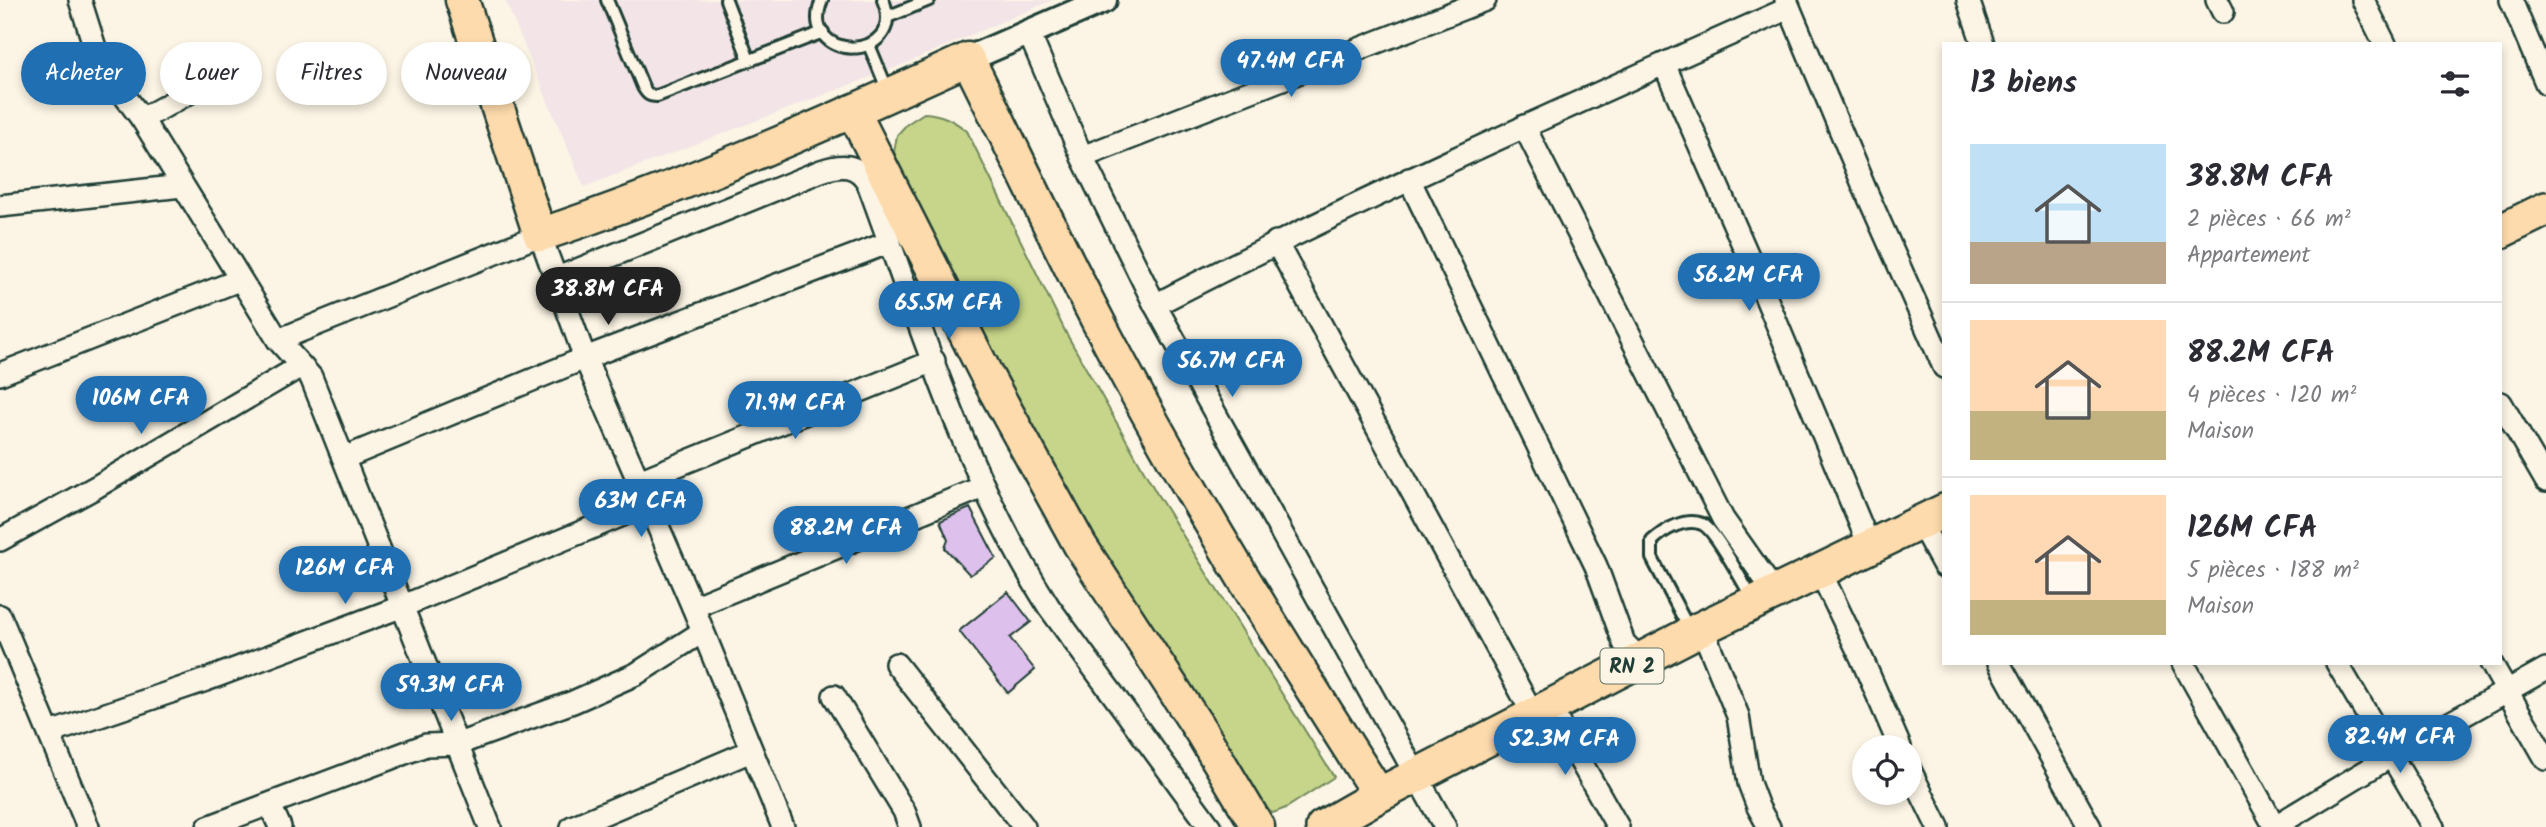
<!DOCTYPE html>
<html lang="fr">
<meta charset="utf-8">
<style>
:root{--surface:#fff;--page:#f7f7f7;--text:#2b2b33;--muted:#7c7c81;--line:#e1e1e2;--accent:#1f6fb2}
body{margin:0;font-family:Kalam,sans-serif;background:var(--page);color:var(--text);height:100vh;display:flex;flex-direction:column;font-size:26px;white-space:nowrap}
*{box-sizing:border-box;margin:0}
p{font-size:23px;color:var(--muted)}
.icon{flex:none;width:38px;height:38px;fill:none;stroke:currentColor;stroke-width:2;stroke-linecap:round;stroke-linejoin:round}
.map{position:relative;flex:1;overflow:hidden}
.sheet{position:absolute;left:1942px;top:42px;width:560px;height:623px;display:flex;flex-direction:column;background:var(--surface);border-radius:0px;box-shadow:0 4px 10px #0003}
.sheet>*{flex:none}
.hud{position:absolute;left:21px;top:42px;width:665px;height:63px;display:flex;gap:14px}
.fabs{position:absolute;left:1852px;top:735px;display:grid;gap:14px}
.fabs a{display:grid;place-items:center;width:70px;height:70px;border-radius:50%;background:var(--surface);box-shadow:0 4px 10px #0003;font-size:35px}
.price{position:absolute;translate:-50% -60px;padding:0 16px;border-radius:24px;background:var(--accent);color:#fff;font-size:23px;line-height:46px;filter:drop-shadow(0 2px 4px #0008)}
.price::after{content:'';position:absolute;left:50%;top:42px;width:21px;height:16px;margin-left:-10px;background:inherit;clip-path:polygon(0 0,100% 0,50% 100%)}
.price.on{background:#222;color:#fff}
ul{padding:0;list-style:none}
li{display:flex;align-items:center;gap:21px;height:175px;padding:0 28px}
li+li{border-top:2px solid var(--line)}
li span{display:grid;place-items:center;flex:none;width:196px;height:140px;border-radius:0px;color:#555}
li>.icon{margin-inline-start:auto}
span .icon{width:84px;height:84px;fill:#fffc;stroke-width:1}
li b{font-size:30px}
h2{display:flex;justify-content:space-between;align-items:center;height:84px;padding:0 28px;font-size:30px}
.pill{padding:0 24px;border-radius:32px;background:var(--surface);box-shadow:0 4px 10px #0003;font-size:24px;line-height:63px}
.pill.on{background:var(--accent);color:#fff}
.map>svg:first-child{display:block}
.built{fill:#f3e5e7}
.green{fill:#c6d589;stroke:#72895e;stroke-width:2}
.building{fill:#dec0ed;stroke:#1f3d34;stroke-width:2}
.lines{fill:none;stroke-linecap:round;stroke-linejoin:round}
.service-casing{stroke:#1f3d34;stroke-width:16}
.minor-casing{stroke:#1f3d34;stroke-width:26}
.tertiary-casing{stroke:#1f3d34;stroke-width:30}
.primary-casing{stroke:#1f3d34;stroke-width:37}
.trunk-casing{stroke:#1f3d34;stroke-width:38}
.service{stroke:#fcf5e5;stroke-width:10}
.minor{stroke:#fcf5e5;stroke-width:21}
.tertiary{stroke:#fcf5e5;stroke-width:24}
.primary{stroke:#fedbac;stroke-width:32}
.trunk{stroke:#fedbac;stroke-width:33}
.labels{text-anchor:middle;stroke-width:7;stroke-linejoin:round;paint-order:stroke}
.shield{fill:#fcf5e5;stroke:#617469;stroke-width:2}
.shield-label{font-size:21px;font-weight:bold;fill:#1f3d34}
</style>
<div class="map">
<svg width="2546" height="827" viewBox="0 0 2546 827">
<rect width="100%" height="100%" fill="#fcf5e5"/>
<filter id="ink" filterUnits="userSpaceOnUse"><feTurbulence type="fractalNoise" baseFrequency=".0143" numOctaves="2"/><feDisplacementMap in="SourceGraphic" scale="14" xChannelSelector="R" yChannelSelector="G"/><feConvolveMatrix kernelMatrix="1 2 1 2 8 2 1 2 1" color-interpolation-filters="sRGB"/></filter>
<g filter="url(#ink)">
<!-- built -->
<path class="built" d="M505 0H1053L902 65 584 187Z"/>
<!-- green -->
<path class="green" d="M924 113C942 114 953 120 967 131L1066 333 1157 494 1334 777 1286 808 1273 813 1264 808 1097 547 1044 451 909 189 894 152 897 135 907 124Z"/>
<!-- building -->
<g class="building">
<path d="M970 508 996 558 970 575 945 548 948 540 940 521Z"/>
<path d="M1008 592 1031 622 1010 638 1035 670 1008 693 959 631Z"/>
</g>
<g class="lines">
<defs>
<g id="service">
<path d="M607 0 643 87C647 94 649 96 657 96L823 32"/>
<path d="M726 0 749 60"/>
<path d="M822 0C796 64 909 63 883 0"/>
<path d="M887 17 929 0"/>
<path d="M869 45 888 91"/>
<path d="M1689 629 1652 558V541C1664 530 1685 517 1702 524 1715 529 1743 583 1752 598"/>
</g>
<g id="minor">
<path d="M80 0 96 51 109 75 142 119 278 340 311 377 490 827"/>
<path d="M1786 0 1865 189 1944 367"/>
<path d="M1968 0 1983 44"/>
<path d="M2217 0 2223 12"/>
<path d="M2363 0 2385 44"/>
<path d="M2511 0 2546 83"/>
<path d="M1028 31 1082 157 1155 305 1445 827"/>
<path d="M1664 64 1759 281 1870 547"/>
<path d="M142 119 241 64"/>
<path d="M1524 126 1723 519 1775 593"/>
<path d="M1082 157 1485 0"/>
<path d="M1409 179 1596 566 1624 643 1642 661"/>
<path d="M0 206 182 186"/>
<path d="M1276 242 1533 714"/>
<path d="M555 279 821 171C841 164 857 163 868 183 921 326 966 477 1049 607L1210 827"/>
<path d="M1155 305C1363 197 1576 103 1789 8"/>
<path d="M278 340 540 235 585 358 693 607 783 827"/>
<path d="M0 374 239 280"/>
<path d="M2501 403 2546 481"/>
<path d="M344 458 585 358 890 242"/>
<path d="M639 481 934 361"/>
<path d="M1921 524 1944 566"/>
<path d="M0 540 96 487 301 366"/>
<path d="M1820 571 1862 659 1900 747"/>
<path d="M693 607 983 487"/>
<path d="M0 616 88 827"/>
<path d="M1702 628 1738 716 1749 783 1758 807 1769 827"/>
<path d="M1999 663 2090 827"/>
<path d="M2183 663 2275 827"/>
<path d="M2337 663 2433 827"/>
<path d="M2491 663 2546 759"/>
<path d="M896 664 1024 827"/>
<path d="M834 696 904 811 910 827"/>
<path d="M1549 706 1618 827"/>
<path d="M50 733 206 680 403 606 649 504"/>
<path d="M1909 768 1938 827"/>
<path d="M270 805 280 827"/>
<path d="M208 827 426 745 458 744 573 702 636 674 702 632"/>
<path d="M572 827 751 751"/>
<path d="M2274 827 2391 756 2546 669"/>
</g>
<path id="tertiary" d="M968 59 1104 0"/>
<g id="primary">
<path d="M462 0 540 235C687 186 828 123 968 59 1012 147 1054 237 1100 325 1184 486 1281 642 1379 795"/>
<path d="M853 111 988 378 1080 545 1202 733 1258 827"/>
</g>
<g id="trunk">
<path d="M2501 231 2546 209"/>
<path d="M1323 827 1379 795 1702 628 1944 511"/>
</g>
</defs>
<!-- service casing -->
<use href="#service" class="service-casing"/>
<!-- minor casing -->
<use href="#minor" class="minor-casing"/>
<!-- tertiary casing -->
<use href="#tertiary" class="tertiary-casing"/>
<!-- primary casing -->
<use href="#primary" class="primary-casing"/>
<!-- trunk casing -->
<use href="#trunk" class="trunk-casing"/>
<!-- service -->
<use href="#service" class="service"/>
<!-- minor -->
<use href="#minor" class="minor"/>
<!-- tertiary -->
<use href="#tertiary" class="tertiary"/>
<!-- primary -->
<use href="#primary" class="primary"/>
<!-- trunk -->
<use href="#trunk" class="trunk"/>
</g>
</g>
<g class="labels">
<!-- shield labels -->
<rect class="shield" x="1600.5" y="648.5" width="63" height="35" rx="5"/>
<g class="shield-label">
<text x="1632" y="673">RN 2</text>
</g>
</g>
</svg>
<div class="fabs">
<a><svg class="icon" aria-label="locate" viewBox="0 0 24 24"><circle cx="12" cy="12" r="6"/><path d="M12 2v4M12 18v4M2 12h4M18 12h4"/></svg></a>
</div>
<b class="price" style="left:1291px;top:99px">47.4M CFA</b>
<b class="price" style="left:1749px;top:313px">56.2M CFA</b>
<b class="price on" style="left:608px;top:327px">38.8M CFA</b>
<b class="price" style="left:949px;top:341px">65.5M CFA</b>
<b class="price" style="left:1232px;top:399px">56.7M CFA</b>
<b class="price" style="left:141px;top:436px">106M CFA</b>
<b class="price" style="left:795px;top:441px">71.9M CFA</b>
<b class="price" style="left:641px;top:539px">63M CFA</b>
<b class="price" style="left:846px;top:566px">88.2M CFA</b>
<b class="price" style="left:345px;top:606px">126M CFA</b>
<b class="price" style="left:451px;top:723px">59.3M CFA</b>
<b class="price" style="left:2400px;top:775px">82.4M CFA</b>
<b class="price" style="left:1565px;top:777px">52.3M CFA</b>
<div class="hud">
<a class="pill on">Acheter</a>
<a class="pill">Louer</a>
<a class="pill">Filtres</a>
<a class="pill">Nouveau</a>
</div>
<section class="sheet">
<h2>13 biens<svg class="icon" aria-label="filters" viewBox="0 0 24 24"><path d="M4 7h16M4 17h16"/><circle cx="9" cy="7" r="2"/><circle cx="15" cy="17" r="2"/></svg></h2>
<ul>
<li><span style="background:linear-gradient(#bfe0f5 70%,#b9a48a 0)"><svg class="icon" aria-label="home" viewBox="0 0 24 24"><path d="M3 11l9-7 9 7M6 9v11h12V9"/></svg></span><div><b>38.8M CFA</b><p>2 pièces · 66 m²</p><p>Appartement</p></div></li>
<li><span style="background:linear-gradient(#ffd9b3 65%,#c2b280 0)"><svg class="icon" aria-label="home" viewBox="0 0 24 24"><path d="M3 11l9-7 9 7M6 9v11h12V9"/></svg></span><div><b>88.2M CFA</b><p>4 pièces · 120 m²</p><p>Maison</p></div></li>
<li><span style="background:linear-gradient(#ffd9b3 75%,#c2b280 0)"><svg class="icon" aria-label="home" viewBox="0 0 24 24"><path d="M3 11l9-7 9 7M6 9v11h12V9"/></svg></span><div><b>126M CFA</b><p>5 pièces · 188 m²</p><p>Maison</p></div></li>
</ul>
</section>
</div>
